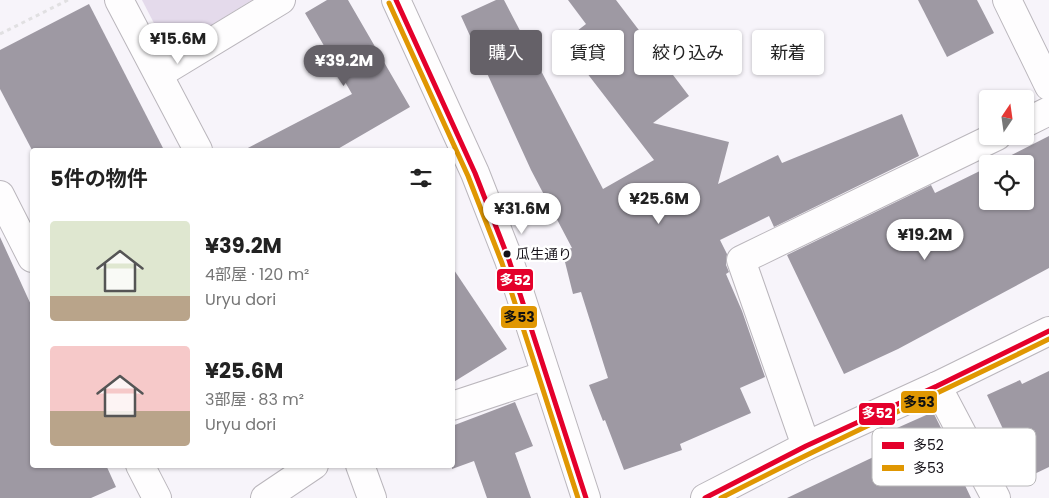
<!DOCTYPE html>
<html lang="ja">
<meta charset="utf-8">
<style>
:root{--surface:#fff;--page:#f6f6f6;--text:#222;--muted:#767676;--accent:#656168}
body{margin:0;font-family:Poppins,"Noto Sans JP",sans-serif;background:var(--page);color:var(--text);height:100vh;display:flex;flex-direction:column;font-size:19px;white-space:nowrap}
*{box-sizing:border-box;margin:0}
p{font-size:16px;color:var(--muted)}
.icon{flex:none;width:28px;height:28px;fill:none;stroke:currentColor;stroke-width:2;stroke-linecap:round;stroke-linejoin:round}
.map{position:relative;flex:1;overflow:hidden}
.sheet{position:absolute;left:30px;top:148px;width:425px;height:320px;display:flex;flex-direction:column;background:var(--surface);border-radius:5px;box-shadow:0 1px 4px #0004}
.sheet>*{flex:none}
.banner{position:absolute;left:470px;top:30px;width:475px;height:45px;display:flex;gap:10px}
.needle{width:32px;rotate:13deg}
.fabs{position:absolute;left:979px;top:90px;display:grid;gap:10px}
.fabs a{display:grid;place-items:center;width:55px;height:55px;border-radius:5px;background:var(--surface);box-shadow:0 1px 4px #0004;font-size:25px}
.price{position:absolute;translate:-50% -42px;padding:0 11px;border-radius:18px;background:#fff;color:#222;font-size:16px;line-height:32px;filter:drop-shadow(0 1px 2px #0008)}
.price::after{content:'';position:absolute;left:50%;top:30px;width:15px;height:11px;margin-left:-8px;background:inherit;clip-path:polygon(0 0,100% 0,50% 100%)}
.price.active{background:var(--accent);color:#fff}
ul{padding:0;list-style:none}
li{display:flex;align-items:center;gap:15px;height:125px;padding:0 20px}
li span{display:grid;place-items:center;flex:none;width:140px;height:100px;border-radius:5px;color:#555}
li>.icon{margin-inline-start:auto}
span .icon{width:60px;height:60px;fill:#fffc;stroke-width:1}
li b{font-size:21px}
h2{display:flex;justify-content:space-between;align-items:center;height:60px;padding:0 20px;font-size:21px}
.pill{padding:0 18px;border-radius:5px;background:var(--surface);box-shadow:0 1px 4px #0004;font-size:18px;line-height:45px}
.pill.active{background:var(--accent);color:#fff}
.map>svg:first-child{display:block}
.green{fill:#e4daeb}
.building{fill:#9e99a3}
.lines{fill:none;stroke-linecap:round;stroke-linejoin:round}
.minor-casing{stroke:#bab6bc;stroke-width:30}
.tertiary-casing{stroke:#bab6bc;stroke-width:30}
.path{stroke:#e1e0e2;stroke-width:3;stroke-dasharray:4 4;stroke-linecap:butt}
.minor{stroke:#fefdfe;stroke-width:28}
.tertiary{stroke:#fefdfe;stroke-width:28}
.bus-1-casing{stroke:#fff;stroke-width:9}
.bus-2-casing{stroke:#fff;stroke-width:9}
.bus-1{stroke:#e4002b;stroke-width:5}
.bus-2{stroke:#e09702;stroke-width:5}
.bus-dot{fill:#161219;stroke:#fff;stroke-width:2}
.labels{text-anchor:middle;stroke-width:5;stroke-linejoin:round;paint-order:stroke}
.bus-label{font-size:14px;fill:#161219;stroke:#fff;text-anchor:start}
.key{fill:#fff;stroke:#b9b8ba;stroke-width:1}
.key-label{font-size:14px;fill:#161219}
.line-badge{stroke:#fff;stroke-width:2}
.badge-label{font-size:14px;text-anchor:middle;font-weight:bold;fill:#fff}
.pale-badge-label{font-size:14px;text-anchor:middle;font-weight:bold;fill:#111}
</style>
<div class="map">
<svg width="1049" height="498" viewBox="0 0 1049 498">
<rect width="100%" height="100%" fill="#f7f4fa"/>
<!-- green -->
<path class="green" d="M142 0H252L186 41 158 31Z"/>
<!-- building -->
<g class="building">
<path d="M327 0H348L410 107 336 150H244L352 94 305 13Z"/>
<path d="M496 0H504L603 189 654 160 563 42 586 24 568 0H616L689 96 653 123 729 142 718 184 778 155 782 163 902 114 919 156 774 227 769 216 720 240 727 254 726 265 729 272 726 274 742 311 765 377 740 388 751 413 680 444 682 450 624 470 605 420 603 421 589 385 608 378 581 292 573 294 562 250 572 248 531 170 461 16Z"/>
<path d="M918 0H977L994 33 947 57Z"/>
<path d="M89 4 164 150H32L0 89V50Z"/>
<path d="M1049 136V268L898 349 844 374 787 255 931 185 935 193 988 167V201H1025V164H994Z"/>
<path d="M0 237 32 307V465H106L116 487 91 498H0Z"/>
<path d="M452 267 507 349 452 383Z"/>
<path d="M1049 371V467L1026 478 987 395 1020 380 1022 384Z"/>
<path d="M515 402 533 446 515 453 531 498H487L474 461 452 469V426Z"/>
<path d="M933 412 967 480 963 481 971 498H787L903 443 897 428Z"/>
</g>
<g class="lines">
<defs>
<g id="minor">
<path d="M119 0 198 150"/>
<path d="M159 74 281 0"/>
<path d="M1025 123 1049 111"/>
<path d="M0 195 32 258"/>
<path d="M937 386 996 498"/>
<path d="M452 406 546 375"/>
<path d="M806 446 741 260 997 136"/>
<path d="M140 465 157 498"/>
<path d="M360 465 372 498"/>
</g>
<g id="tertiary">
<path d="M396 0 475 173 509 260 586 498"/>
<path d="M1007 0 1049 86"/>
<path d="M265 498 314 465"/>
<path d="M705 498 806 446 937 386 1049 331"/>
</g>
</defs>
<!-- minor casing -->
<use href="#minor" class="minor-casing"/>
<!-- tertiary casing -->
<use href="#tertiary" class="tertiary-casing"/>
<!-- path -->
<path class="path" d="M0 34 68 0"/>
<!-- minor -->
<use href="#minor" class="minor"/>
<!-- tertiary -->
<use href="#tertiary" class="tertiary"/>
<defs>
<g id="bus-1">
<path d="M396 0 475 173 509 260 586 498"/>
<path d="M705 498 806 446 937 386 1049 331"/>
</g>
<g id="bus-2">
<path d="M389 3 468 176 502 263 578 498"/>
<path d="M721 498C829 442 940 393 1049 339"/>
</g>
</defs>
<!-- bus-1 casing -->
<use href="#bus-1" class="bus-1-casing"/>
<!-- bus-2 casing -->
<use href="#bus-2" class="bus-2-casing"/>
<!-- bus-1 -->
<use href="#bus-1" class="bus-1"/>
<!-- bus-2 -->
<use href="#bus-2" class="bus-2"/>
</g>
<!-- markers -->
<circle class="bus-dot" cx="507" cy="254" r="4.5"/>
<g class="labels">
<!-- bus labels -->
<g class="bus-label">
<text x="516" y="259">瓜生通り</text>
</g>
</g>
<!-- legend -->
<rect x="872" y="428" width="164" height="58" rx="8" class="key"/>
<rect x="882" y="442" width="22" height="7" fill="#e4002b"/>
<rect x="882" y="465" width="22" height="6" fill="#e09702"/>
<g class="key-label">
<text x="913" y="450">多52</text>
<text x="913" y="473">多53</text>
</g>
<g class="line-badge">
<rect x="496" y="268" width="38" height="24" rx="5" fill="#e4002b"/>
<rect x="500" y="305" width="38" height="24" rx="5" fill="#e09702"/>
<rect x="900" y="390" width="38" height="24" rx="5" fill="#e09702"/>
<rect x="858" y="402" width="38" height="24" rx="5" fill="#e4002b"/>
</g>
<g class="badge-label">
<text x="515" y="285">多52</text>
<text x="877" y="418">多52</text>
</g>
<g class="pale-badge-label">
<text x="519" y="322">多53</text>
<text x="919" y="407">多53</text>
</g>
</svg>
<div class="fabs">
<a><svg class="needle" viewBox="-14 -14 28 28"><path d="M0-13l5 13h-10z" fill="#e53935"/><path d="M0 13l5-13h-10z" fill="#767676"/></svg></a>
<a><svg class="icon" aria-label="locate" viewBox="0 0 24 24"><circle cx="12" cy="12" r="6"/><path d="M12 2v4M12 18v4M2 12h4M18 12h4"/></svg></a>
</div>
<b class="price" style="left:178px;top:65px">¥15.6M</b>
<b class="price active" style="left:344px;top:87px">¥39.2M</b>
<b class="price" style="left:659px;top:225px">¥25.6M</b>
<b class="price" style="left:522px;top:235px">¥31.6M</b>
<b class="price" style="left:925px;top:261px">¥19.2M</b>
<div class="banner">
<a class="pill active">購入</a>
<a class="pill">賃貸</a>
<a class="pill">絞り込み</a>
<a class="pill">新着</a>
</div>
<section class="sheet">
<h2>5件の物件<svg class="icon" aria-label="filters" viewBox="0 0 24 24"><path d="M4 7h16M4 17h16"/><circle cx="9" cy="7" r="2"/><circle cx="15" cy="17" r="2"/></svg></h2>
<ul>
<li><span style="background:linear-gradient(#dfe7d0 75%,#b9a48a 0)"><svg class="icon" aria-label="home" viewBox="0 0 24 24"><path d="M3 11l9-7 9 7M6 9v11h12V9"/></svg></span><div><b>¥39.2M</b><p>4部屋 · 120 m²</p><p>Uryu dori</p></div></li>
<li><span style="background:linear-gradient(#f6c9c9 65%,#b9a48a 0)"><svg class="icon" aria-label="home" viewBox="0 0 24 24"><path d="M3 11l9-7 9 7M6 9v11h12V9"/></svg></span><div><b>¥25.6M</b><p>3部屋 · 83 m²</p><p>Uryu dori</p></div></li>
</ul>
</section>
</div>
